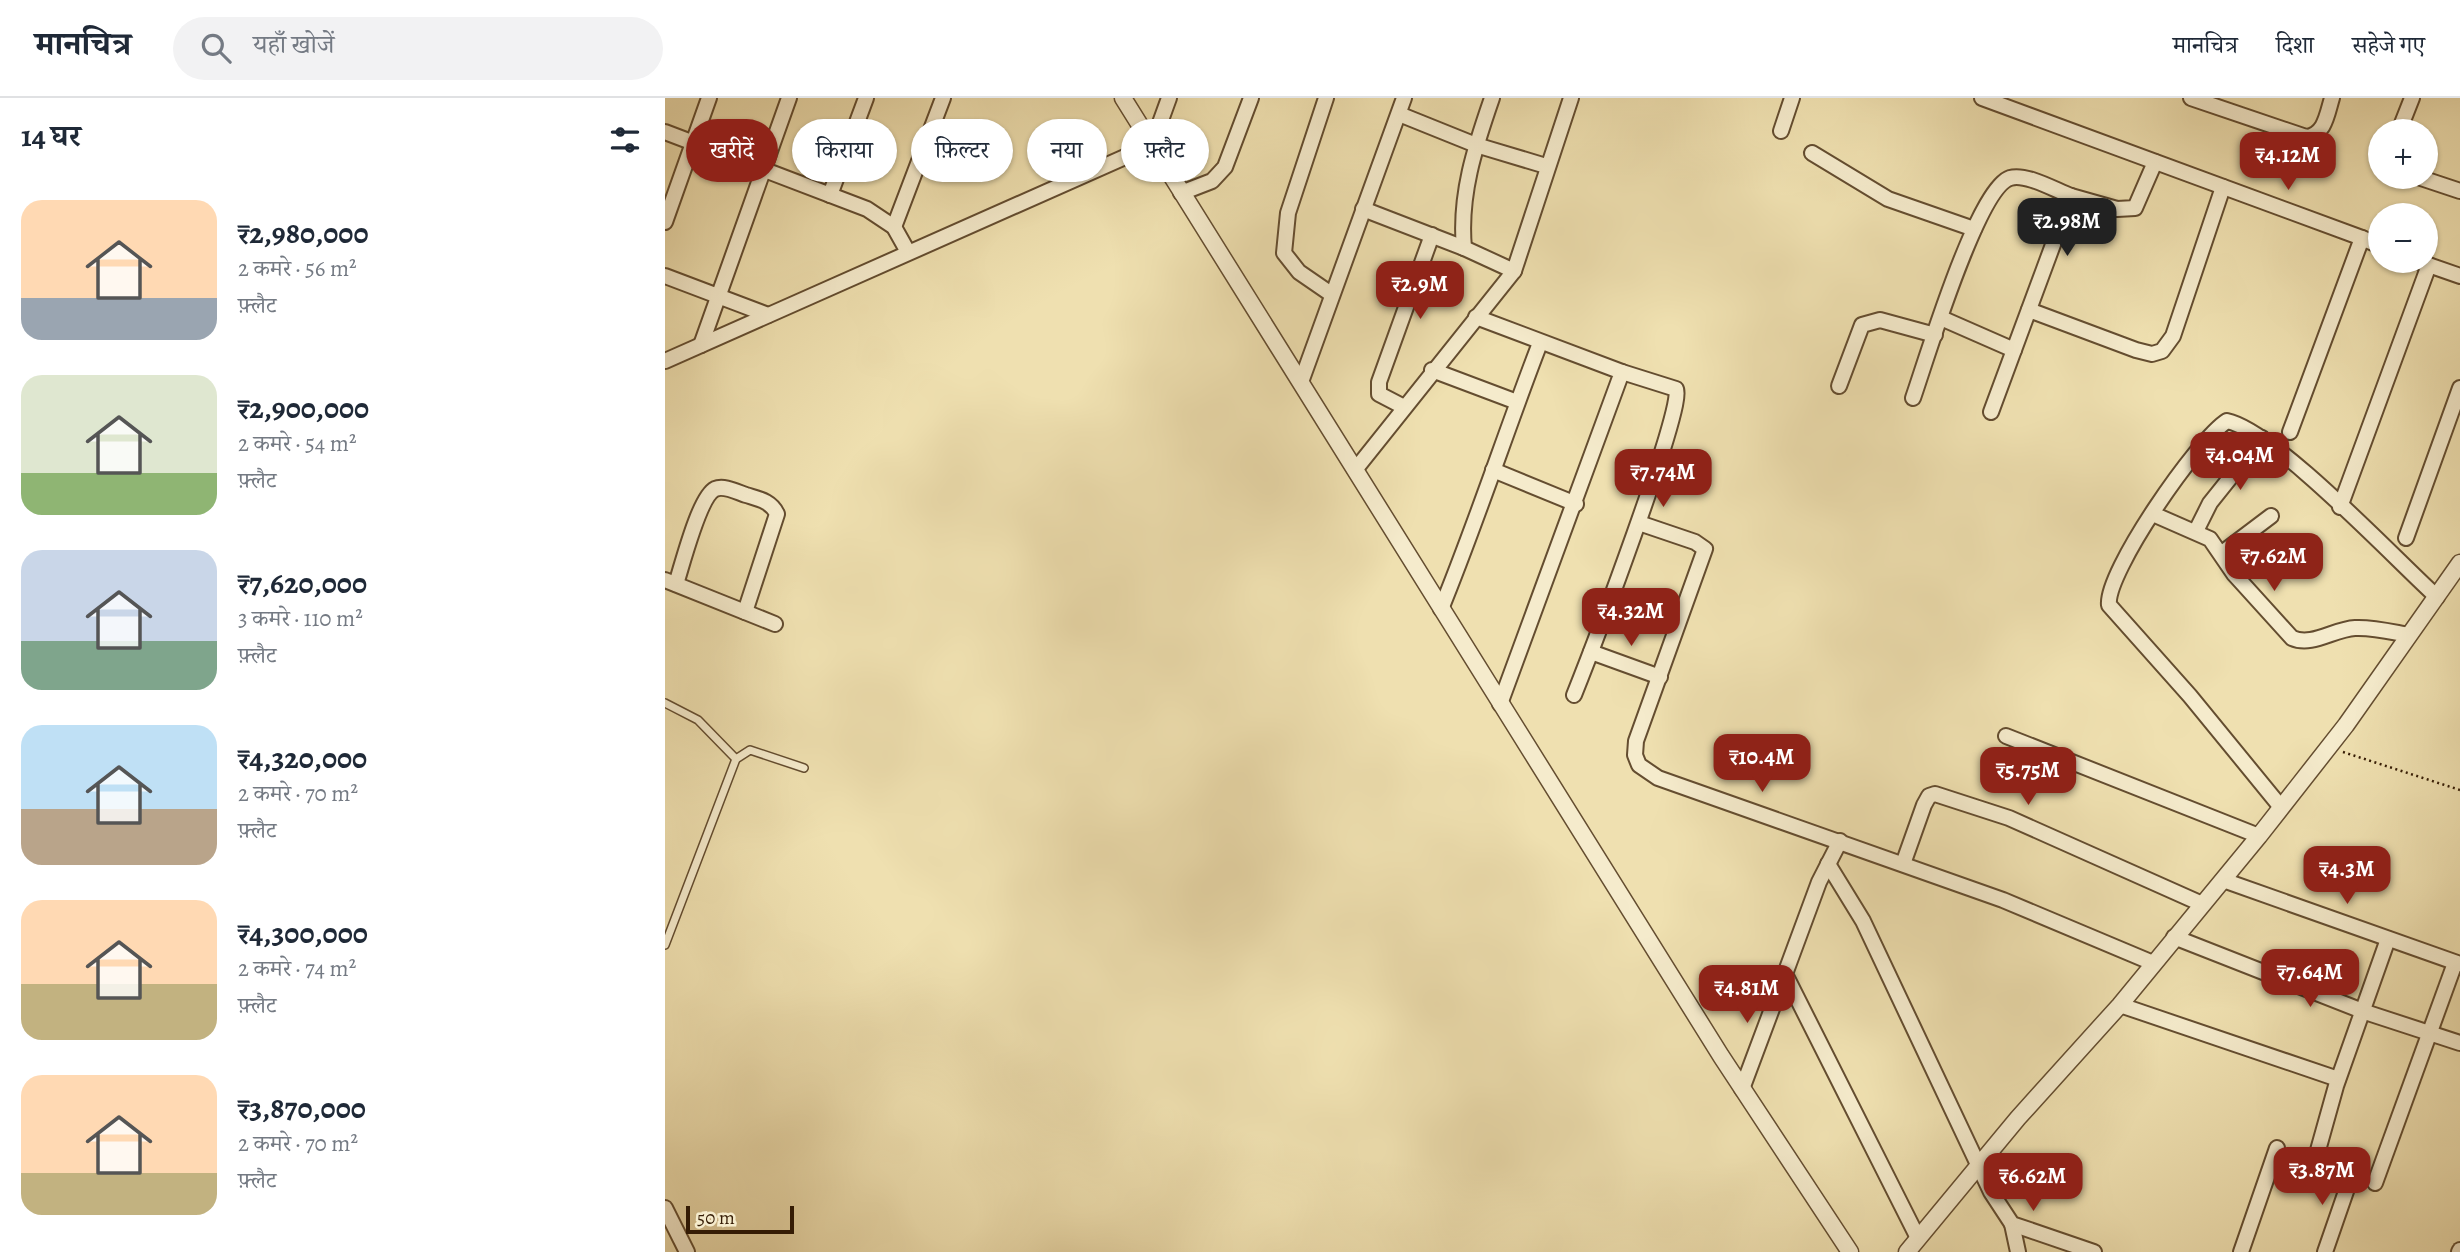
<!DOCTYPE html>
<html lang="hi">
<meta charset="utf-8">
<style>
:root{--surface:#fff;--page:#f2f2f3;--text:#1f2937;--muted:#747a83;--line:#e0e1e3;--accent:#8f2418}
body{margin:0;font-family:Alegreya,"Noto Serif Devanagari",serif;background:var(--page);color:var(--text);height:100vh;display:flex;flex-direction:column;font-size:26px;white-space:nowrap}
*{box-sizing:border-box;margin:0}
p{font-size:23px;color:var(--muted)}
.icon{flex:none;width:38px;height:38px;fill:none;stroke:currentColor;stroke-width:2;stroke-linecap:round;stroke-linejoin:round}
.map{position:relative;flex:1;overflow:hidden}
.drawer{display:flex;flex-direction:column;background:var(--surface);width:665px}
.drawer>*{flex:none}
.top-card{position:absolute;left:21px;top:21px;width:665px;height:63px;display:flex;gap:14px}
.fabs{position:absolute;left:1703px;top:21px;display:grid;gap:14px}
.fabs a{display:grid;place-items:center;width:70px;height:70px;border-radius:50%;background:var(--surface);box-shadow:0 2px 5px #0004;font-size:35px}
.scale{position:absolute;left:21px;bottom:18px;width:108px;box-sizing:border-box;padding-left:7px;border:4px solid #351c05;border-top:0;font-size:19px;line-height:24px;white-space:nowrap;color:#351c05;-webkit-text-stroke:5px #f5ebcc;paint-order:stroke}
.price{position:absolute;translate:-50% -60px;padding:0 16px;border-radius:14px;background:var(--accent);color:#fff;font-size:23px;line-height:46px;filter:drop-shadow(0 2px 4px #0008)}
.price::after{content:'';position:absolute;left:50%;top:42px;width:21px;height:16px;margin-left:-10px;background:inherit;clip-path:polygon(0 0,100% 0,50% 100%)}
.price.active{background:#222;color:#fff}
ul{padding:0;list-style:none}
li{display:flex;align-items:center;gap:21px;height:175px;padding:0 21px}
li span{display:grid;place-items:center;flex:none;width:196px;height:140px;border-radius:21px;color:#555}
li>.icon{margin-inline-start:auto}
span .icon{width:84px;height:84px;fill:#fffc;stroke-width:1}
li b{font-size:30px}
h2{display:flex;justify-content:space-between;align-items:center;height:84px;padding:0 21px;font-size:30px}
.chip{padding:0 24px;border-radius:32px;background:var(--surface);box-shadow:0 2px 5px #0004;font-size:24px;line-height:63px}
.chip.active{background:var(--accent);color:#fff}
header{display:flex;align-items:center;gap:42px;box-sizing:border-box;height:98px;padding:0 35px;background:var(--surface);border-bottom:2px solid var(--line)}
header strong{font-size:33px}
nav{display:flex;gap:38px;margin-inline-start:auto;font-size:24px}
.search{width:490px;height:63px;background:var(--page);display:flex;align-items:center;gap:18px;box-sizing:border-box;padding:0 24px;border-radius:38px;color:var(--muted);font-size:26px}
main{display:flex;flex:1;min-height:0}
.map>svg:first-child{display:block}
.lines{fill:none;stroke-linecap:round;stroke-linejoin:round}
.service-casing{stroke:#644d30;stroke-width:10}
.minor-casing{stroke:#644d30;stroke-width:18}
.tertiary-casing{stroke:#644d30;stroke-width:19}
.path{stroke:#351c05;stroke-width:2.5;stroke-dasharray:2 3.5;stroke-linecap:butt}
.service{stroke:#f5ebcc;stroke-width:7}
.minor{stroke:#f5ebcc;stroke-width:14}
.tertiary{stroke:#f5ebcc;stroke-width:16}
</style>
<header>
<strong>मानचित्र</strong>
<div class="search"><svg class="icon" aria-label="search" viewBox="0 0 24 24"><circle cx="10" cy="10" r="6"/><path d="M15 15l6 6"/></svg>यहाँ खोजें</div>
<nav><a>मानचित्र</a><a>दिशा</a><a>सहेजे गए</a></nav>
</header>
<main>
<section class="drawer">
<h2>14 घर<svg class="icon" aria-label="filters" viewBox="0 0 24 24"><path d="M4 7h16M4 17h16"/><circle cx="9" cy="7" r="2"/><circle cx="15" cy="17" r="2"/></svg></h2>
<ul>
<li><span style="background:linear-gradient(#ffd9b3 70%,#9aa5b1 0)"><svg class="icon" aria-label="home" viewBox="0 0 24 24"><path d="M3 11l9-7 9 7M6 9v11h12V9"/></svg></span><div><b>₹2,980,000</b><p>2 कमरे · 56 m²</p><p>फ़्लैट</p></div></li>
<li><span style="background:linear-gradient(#dfe7d0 70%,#8fb573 0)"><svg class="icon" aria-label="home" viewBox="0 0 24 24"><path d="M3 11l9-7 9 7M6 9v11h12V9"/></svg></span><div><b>₹2,900,000</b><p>2 कमरे · 54 m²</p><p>फ़्लैट</p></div></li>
<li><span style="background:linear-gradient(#c9d6e8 65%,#7fa58c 0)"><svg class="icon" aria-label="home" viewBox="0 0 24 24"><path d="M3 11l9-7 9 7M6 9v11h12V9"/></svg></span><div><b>₹7,620,000</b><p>3 कमरे · 110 m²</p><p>फ़्लैट</p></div></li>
<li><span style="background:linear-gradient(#bfe0f5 60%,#b9a48a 0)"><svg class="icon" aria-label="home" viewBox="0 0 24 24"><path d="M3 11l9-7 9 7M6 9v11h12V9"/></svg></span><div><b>₹4,320,000</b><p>2 कमरे · 70 m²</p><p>फ़्लैट</p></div></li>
<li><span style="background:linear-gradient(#ffd9b3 60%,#c2b280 0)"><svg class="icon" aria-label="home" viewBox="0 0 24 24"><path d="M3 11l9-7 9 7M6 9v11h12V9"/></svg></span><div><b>₹4,300,000</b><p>2 कमरे · 74 m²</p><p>फ़्लैट</p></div></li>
<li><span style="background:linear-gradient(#ffd9b3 70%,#c2b280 0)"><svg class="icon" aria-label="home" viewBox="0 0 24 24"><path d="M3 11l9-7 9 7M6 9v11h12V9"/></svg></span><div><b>₹3,870,000</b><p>2 कमरे · 70 m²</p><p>फ़्लैट</p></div></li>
</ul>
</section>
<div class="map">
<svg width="1795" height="1154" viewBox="0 0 1795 1154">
<rect width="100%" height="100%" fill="#efe0b0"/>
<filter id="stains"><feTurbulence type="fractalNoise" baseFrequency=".00286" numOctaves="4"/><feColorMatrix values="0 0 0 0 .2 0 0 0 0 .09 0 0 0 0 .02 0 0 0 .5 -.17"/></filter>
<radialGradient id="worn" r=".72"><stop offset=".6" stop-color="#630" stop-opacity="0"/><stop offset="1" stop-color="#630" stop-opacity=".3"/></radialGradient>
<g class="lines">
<defs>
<g id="service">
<path d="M0 605 33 622 71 661"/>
<path d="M0 847 71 661 85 652 139 670"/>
</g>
<g id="minor">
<path d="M661 0 623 115 619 155 634 174 666 196"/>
<path d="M1317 0 1697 140 1625 334"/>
<path d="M1526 0 1641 39C1660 37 1662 16 1667 0"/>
<path d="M734 16 811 47 881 68"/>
<path d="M1116 33 1127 0"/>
<path d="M1734 33 1747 0"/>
<path d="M0 34 202 111 229 129 243 154"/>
<path d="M1147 55 1223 101 1309 131"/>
<path d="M1753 79 1795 93"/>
<path d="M516 95 547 83 560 69 586 0"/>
<path d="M165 97 201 0"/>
<path d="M698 111 799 150"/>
<path d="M0 124 44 0"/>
<path d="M229 129 278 0"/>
<path d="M1697 140 1715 148"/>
<path d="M1752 163 1795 178"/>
<path d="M849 173 906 0"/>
<path d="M0 178 103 217"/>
<path d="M1364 212 1471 252 1487 256 1497 253 1508 238 1558 89"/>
<path d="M811 219 957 274 835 606"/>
<path d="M1276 220 1349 252"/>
<path d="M36 247 124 0"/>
<path d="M0 263 487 47 504 0"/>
<path d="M767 272 852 304"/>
<path d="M636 284 739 0"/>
<path d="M1174 288 1197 227 1215 222 1270 237"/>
<path d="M1248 300C1261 263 1312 91 1345 80 1361 75 1390 92 1406 98"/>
<path d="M739 309 714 296V284L767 137"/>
<path d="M1326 314 1406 98 1452 111 1470 110 1490 64"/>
<path d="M690 372 849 173 799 150C794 97 810 49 827 0"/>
<path d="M828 372 911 406"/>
<path d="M1675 409 1764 167"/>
<path d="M1488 416 1545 441 1569 476 1627 540C1647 549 1669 531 1690 530 1708 529 1727 534 1744 537"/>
<path d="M974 425 1030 444 1040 451 971 643 970 657 974 667 993 680 1338 802 1488 865"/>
<path d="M1531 433 1545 405 1597 340"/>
<path d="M1741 440 1795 290"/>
<path d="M1557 455 1606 418"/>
<path d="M0 482 110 526"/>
<path d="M11 486C17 468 34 399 50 391 59 387 72 394 81 397 94 401 106 403 112 416L80 514"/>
<path d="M776 511C812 423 841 333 875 245"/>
<path d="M926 554 995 579"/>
<path d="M909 597C923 562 1021 306 1011 291L957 274"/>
<path d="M1341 638 1594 738"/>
<path d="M1615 708 1525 598 1444 507C1440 475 1533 341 1562 323 1610 333 1729 460 1772 499"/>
<path d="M1175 743 1154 784 1120 876 1253 1140"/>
<path d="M1163 766 1198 823 1326 1094 1347 1126 1429 1154"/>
<path d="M1238 766 1259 707 1264 698 1270 696 1344 720 1537 806"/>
<path d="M1558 782 1795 866"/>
<path d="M1509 839 1700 914 1795 945"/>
<path d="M1455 907 1673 981"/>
<path d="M1077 991 1120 876"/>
<path d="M1650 1063 1671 988 1723 841"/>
<path d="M1710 1085 1790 865"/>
<path d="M0 1110 22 1154"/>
<path d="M1347 1126 1353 1154"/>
<path d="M1576 1154 1612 1050"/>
<path d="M1660 1154 1687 1076"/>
<path d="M1794 1154 1795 1152"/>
</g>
<g id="tertiary">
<path d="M458 0 1056 958 1185 1154"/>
<path d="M1242 1154 1353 1020 1455 907 1594 738 1681 627 1795 465"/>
</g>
</defs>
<!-- service casing -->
<use href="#service" class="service-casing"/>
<!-- minor casing -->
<use href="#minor" class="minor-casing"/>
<!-- tertiary casing -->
<use href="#tertiary" class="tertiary-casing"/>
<!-- path -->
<path class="path" d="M1678 654 1795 692"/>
<!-- service -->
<use href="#service" class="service"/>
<!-- minor -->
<use href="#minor" class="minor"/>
<!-- tertiary -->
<use href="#tertiary" class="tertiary"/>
</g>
<rect width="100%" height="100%" filter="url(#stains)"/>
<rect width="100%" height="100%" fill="url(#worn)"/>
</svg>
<div class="fabs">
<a>+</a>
<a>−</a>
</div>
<div class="scale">50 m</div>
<b class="price" style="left:1623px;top:94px">₹4.12M</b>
<b class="price active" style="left:1402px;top:160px">₹2.98M</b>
<b class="price" style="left:755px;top:223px">₹2.9M</b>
<b class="price" style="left:1575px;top:394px">₹4.04M</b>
<b class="price" style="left:998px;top:411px">₹7.74M</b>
<b class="price" style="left:1609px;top:495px">₹7.62M</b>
<b class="price" style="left:966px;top:550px">₹4.32M</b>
<b class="price" style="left:1097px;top:696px">₹10.4M</b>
<b class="price" style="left:1363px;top:709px">₹5.75M</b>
<b class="price" style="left:1682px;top:808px">₹4.3M</b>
<b class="price" style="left:1645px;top:911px">₹7.64M</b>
<b class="price" style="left:1082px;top:927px">₹4.81M</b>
<b class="price" style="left:1657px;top:1109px">₹3.87M</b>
<b class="price" style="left:1368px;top:1115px">₹6.62M</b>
<div class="top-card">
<a class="chip active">खरीदें</a>
<a class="chip">किराया</a>
<a class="chip">फ़िल्टर</a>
<a class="chip">नया</a>
<a class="chip">फ़्लैट</a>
</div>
</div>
</main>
